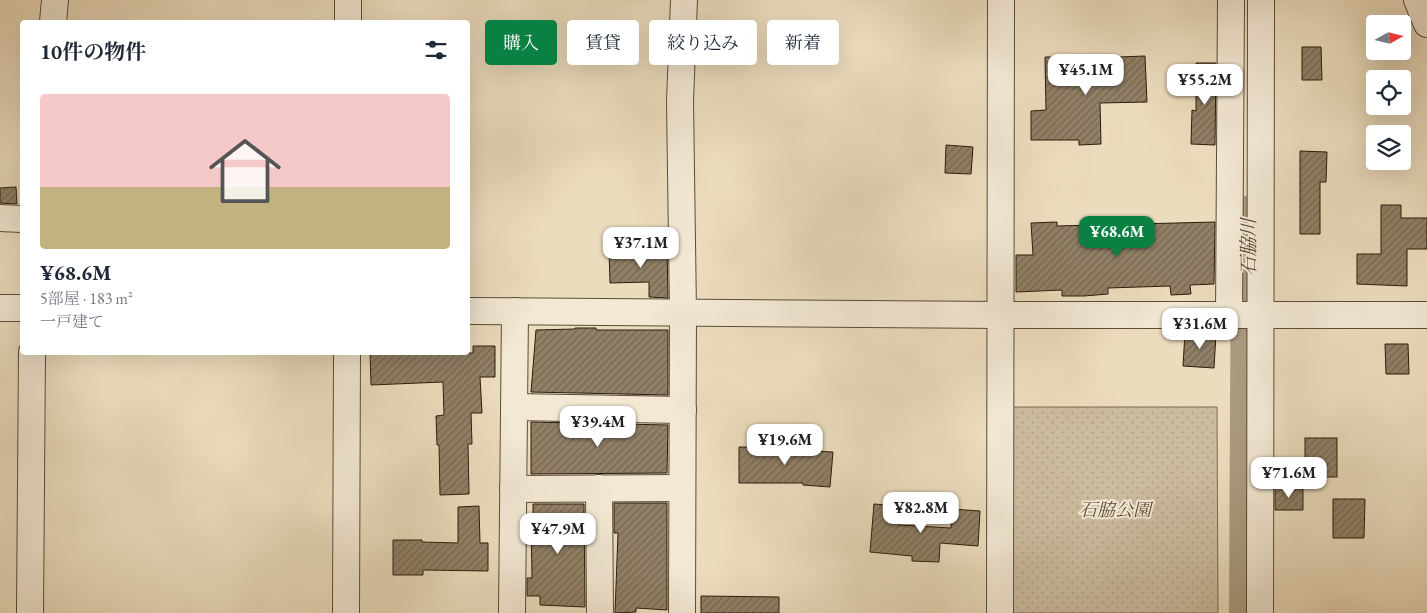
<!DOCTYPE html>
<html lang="ja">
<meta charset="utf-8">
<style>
:root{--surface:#fff;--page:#f6f6f7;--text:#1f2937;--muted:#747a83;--line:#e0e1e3;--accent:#0b8043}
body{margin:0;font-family:"EB Garamond","Noto Serif JP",serif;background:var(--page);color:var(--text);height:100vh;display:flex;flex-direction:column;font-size:19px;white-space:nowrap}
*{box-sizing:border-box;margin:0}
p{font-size:16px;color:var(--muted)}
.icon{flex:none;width:28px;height:28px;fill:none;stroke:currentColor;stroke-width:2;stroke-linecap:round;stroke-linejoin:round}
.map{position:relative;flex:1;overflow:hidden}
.details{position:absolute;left:20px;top:20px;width:450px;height:335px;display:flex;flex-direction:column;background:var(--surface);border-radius:5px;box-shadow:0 5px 20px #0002}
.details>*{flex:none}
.hud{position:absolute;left:485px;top:20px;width:475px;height:45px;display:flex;gap:10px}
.needle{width:32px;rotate:82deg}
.controls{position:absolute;left:1366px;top:15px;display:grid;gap:10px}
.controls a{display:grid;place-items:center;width:45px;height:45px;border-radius:5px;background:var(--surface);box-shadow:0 5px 20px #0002;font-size:25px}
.price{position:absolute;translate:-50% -42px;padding:0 11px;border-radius:10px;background:#fff;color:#222;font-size:16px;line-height:32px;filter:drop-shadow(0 1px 2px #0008)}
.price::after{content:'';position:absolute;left:50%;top:30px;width:15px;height:11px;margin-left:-8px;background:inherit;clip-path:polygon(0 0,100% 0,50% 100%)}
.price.selected{background:var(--accent);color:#fff}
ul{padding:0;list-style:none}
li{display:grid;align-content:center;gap:10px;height:265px;padding:0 20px}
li+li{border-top:1px solid var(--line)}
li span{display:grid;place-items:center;height:155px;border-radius:5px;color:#555}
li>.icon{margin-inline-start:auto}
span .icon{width:90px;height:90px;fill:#fffc;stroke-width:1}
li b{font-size:21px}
h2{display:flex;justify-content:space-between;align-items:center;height:60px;padding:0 20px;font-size:21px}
.chip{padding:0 18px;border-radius:5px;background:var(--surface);box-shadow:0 5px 20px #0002;font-size:18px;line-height:45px}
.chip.selected{background:var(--accent);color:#fff}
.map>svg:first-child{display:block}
.green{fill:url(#green-dots);stroke:#7c6c54}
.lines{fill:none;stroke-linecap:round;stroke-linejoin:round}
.river{stroke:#aa9b80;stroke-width:34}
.building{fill:url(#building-hatch);stroke:#2d1c0a}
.minor-casing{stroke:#5c4c37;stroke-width:28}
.minor{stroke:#f2e8d4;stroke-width:26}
.labels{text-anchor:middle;stroke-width:4;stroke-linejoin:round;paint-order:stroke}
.park-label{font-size:18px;font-style:italic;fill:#5c4c37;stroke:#f2e8d4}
.water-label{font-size:19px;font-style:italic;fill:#594833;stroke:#f2e8d4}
</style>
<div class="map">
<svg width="1427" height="613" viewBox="0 0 1427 613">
<defs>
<pattern id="green-dots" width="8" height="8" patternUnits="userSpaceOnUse" patternTransform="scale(1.25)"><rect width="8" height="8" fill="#cbbb9f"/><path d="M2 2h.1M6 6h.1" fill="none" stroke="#afa088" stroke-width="1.8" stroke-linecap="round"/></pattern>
<pattern id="building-hatch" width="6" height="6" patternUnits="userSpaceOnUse" patternTransform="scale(1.25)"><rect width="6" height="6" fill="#908067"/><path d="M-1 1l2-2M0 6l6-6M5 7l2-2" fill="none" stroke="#766853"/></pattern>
</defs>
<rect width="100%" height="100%" fill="#ebdcbd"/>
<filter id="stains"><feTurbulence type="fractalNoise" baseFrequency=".004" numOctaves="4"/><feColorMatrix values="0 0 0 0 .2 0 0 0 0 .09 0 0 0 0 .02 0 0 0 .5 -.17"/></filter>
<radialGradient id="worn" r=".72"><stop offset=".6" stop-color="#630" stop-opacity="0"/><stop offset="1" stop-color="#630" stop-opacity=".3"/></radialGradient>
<!-- green -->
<path class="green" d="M1012 407H1217L1218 613H1013Z"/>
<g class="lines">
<!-- river -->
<path class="river" d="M1246 613 1248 213"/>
</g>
<!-- building -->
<g class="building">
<path d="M1302 47H1321L1322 80H1302Z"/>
<path d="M1145 56 1147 102 1100 103 1101 144 1079 145V140H1031V111L1046 110 1045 57H1065V59Z"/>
<path d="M1196 63H1216L1215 145 1191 144 1192 110 1196 111Z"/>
<path d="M946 145 973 147 971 174 945 173Z"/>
<path d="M1300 151 1327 152 1326 182H1320V234H1300Z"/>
<path d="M16 187 17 204 0 203V188Z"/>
<path d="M1381 205H1401V218H1427V249H1407V286L1357 284V254H1381Z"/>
<path d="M1057 222V226L1215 222 1214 284 1190 285 1191 294 1171 295 1170 286 1108 288V294L1084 296H1062V290L1016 292V255H1033L1031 223Z"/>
<path d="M667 248 668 298 649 297V282L610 283 609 251H650V249Z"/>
<path d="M575 328H596V330H668V395L531 392 536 330 575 329Z"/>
<path d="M1185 332 1216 334 1214 368 1183 366Z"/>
<path d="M1385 344H1408L1409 374H1386Z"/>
<path d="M473 346H495V377H480L482 413H471L472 444H468L469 494 440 495 439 445H437L436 416 444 415 443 382 371 385 370 352 473 353Z"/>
<path d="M531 422 668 425 667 473 531 474Z"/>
<rect x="1305" y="438" width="32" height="39"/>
<path d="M739 447 794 448V450L833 452 830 487 803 485V483H739Z"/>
<path d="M1275 488 1303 489V510H1275Z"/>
<path d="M1333 499H1365L1364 538H1333Z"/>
<path d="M614 503H667V610L636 608V612L615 613 618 533H614Z"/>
<path d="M533 504H584L585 607 540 605V596H527V578H532L531 517H533Z"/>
<path d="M874 504 900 506 899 525 951 528 952 509 980 511 978 546 940 543 939 562 912 561V556L870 552Z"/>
<path d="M479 506 480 543H488V571L423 570V575H393V540H422V542L458 543V507Z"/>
<path d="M701 596 779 597V613H701Z"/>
</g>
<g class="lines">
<defs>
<g id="minor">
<path d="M1417 0 1427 24"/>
<path d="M53 22 55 0"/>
<path d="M348 22V0"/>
<path d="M0 218 22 219"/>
<path d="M0 308H22"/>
<path d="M468 311 1001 315H1427"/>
<path d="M1229 315 1231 0"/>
<path d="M514 407 683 410"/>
<path d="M599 488 600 613"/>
<path d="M513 489 682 488"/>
<path d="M30 613 32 352"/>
<path d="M346 613 347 352"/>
<path d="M512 613 515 311"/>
<path d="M682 613 683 312 680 101 684 0"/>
<path d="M1000 613 1001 0"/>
<path d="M1260 613 1261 0"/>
</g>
</defs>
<!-- minor casing -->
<use href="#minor" class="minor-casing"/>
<!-- minor -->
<use href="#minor" class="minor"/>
</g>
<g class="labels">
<!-- park labels -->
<g class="park-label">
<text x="1115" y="516">石脇公園</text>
</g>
<!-- water labels -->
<g class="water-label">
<text transform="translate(1248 247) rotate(-90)" y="7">石脇川</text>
</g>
</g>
<rect width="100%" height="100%" filter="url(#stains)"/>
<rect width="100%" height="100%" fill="url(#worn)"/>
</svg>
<div class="controls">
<a><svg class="needle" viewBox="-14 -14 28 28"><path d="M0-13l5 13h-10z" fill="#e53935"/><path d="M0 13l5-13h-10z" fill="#747a83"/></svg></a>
<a><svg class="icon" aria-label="locate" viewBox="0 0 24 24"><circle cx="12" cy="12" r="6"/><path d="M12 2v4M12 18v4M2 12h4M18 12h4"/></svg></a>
<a><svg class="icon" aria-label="layers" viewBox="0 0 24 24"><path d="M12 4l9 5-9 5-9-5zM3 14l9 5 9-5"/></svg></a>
</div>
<b class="price" style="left:1086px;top:96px">¥45.1M</b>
<b class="price" style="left:1205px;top:106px">¥55.2M</b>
<b class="price selected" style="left:1117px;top:258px">¥68.6M</b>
<b class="price" style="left:641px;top:269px">¥37.1M</b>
<b class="price" style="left:1200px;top:350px">¥31.6M</b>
<b class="price" style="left:598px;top:448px">¥39.4M</b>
<b class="price" style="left:785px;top:466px">¥19.6M</b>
<b class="price" style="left:1289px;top:499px">¥71.6M</b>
<b class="price" style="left:921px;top:534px">¥82.8M</b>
<b class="price" style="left:558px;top:555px">¥47.9M</b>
<div class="hud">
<a class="chip selected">購入</a>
<a class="chip">賃貸</a>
<a class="chip">絞り込み</a>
<a class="chip">新着</a>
</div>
<section class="details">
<h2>10件の物件<svg class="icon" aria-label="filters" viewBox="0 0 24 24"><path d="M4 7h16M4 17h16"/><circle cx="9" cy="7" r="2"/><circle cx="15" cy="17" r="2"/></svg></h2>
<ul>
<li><span style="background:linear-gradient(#f6c9c9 60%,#c2b280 0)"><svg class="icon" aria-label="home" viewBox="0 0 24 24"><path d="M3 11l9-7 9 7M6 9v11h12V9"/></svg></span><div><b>¥68.6M</b><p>5部屋 · 183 m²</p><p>一戸建て</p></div></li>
</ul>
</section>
</div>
